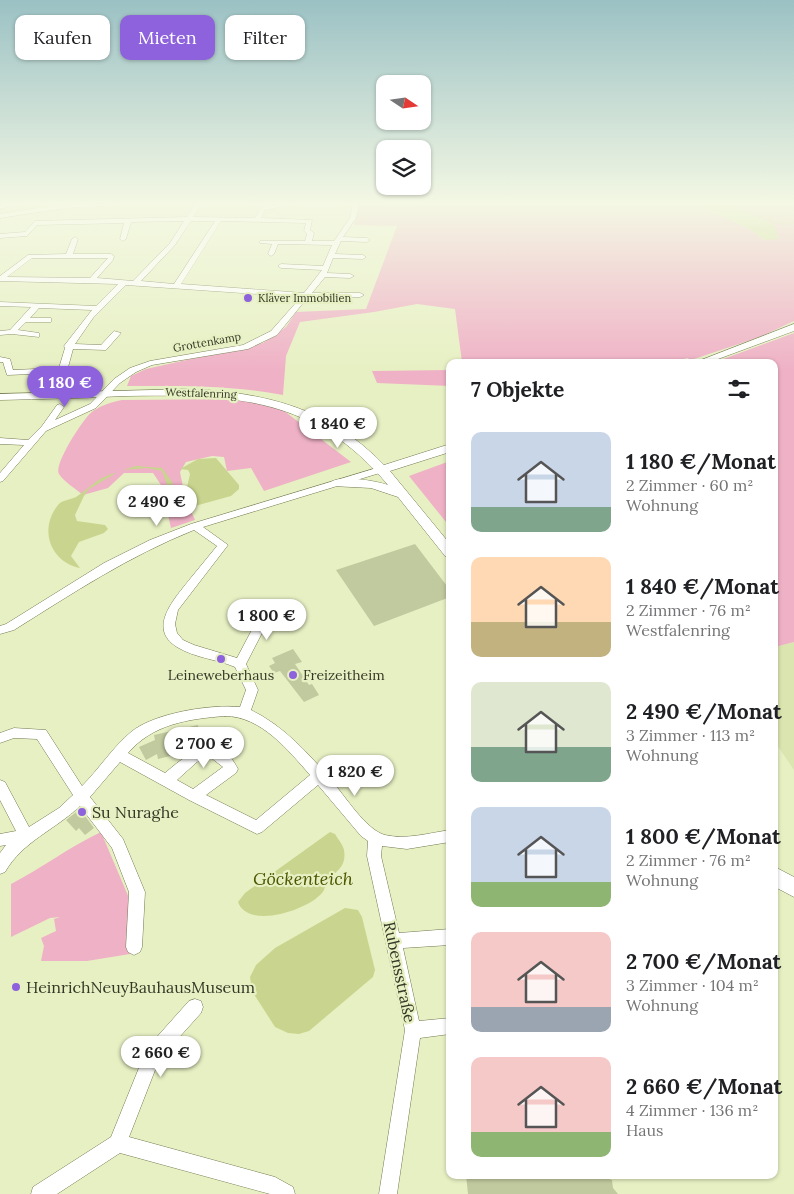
<!DOCTYPE html>
<html lang="de">
<meta charset="utf-8">
<style>
:root{--surface:#fff;--page:#f2f2f2;--text:#202124;--muted:#757577;--accent:#8d62dc}
body{margin:0;font-family:Lora,serif;background:var(--page);color:var(--text);height:100vh;display:flex;flex-direction:column;font-size:19px;white-space:nowrap}
*{box-sizing:border-box;margin:0}
p{font-size:16px;color:var(--muted)}
.icon{flex:none;width:28px;height:28px;fill:none;stroke:currentColor;stroke-width:2;stroke-linecap:round;stroke-linejoin:round}
.map{position:relative;flex:1;overflow:hidden}
.side{position:absolute;left:446px;top:359px;width:332px;height:820px;display:flex;flex-direction:column;background:var(--surface);border-radius:10px;box-shadow:0 1px 4px #0004}
.side>*{flex:none}
.guide{position:absolute;left:15px;top:15px;width:356px;height:45px;display:flex;gap:10px}
.needle{width:32px;rotate:103deg}
.buttons{position:absolute;left:376px;top:75px;display:grid;gap:10px}
.buttons a{display:grid;place-items:center;width:55px;height:55px;border-radius:10px;background:var(--surface);box-shadow:0 1px 4px #0004;font-size:25px}
.price{position:absolute;translate:-50% -42px;padding:0 11px;border-radius:18px;background:#fff;color:#222;font-size:16px;line-height:32px;filter:drop-shadow(0 1px 2px #0008)}
.price::after{content:'';position:absolute;left:50%;top:30px;width:15px;height:11px;margin-left:-8px;background:inherit;clip-path:polygon(0 0,100% 0,50% 100%)}
.price.selected{background:var(--accent);color:#fff}
ul{padding:0;list-style:none}
li{display:flex;align-items:center;gap:15px;height:125px;padding:0 25px}
li span{display:grid;place-items:center;flex:none;width:140px;height:100px;border-radius:10px;color:#555}
li>.icon{margin-inline-start:auto}
span .icon{width:60px;height:60px;fill:#fffc;stroke-width:1}
li b{font-size:21px}
h2{display:flex;justify-content:space-between;align-items:center;height:60px;padding:0 25px;font-size:21px}
.tag{padding:0 18px;border-radius:10px;background:var(--surface);box-shadow:0 1px 4px #0004;font-size:18px;line-height:45px}
.tag.selected{background:var(--accent);color:#fff}
.map>svg:first-child{display:block}
.built{fill:#dbe5b0}
.green{fill:#efb1c6}
.water{fill:#c9d58e}
.lines{fill:none;stroke-linecap:round;stroke-linejoin:round}
.stream{stroke:#c9d58e;stroke-width:1}
.building{fill:#c1c99e}
.street-casing{stroke:#727950;stroke-width:1}
.secondary-casing{stroke:#727950;stroke-width:1}
.street{fill:#fff;fill-rule:evenodd}
.secondary{fill:#fff;fill-rule:evenodd}
.poi-dot{fill:#8d62dc;stroke:#e7f0c3;stroke-width:2}
.labels{text-anchor:middle;stroke-width:4.5;stroke-linejoin:round;paint-order:stroke}
.far-poi-label{font-size:11px;fill:#343726;stroke:#e7f0c3;text-anchor:start}
.far-street-label{font-size:11px;fill:#343726;stroke:#e7f0c3}
.poi-label{font-size:14px;fill:#343726;stroke:#e7f0c3}
.near-poi-label{font-size:16px;fill:#343726;stroke:#e7f0c3;text-anchor:start}
.near-street-label{font-size:16px;fill:#343726;stroke:#e7f0c3}
.near-water-label{font-size:18px;font-style:italic;fill:#4d5600;stroke:#e7f0c3}
</style>
<div class="map">
<svg width="794" height="1194" viewBox="0 0 794 1194">
<rect width="100%" height="100%" fill="#e7f0c3"/>
<!-- built -->
<path class="built" d="M794 642V770L775 742V647Z"/>
<!-- green -->
<g class="green">
<path d="M360 203H696L750 229 764 240 775 226 718 203H794V321L760 337 691 360 687 358 675 362H462L455 309 417 304 374 312 300 322 286 356 283 395C231 385 180 386 127 386L131 376 146 369 263 343 286 327 296 312 366 309 397 226 354 225Z"/>
<path d="M794 333V642L775 647V362H715Z"/>
<path d="M450 370V386L377 383 372 371Z"/>
<path d="M242 399 279 407 351 462 264 491 251 468 227 471 224 457 212 456 186 462 180 472 185 497 195 520 171 528 161 485 153 473H124L108 488 83 495C76 489 64 482 59 474 53 465 84 417 93 411 102 405 112 402 122 400Z"/>
<path d="M450 461V527L409 476Z"/>
<path d="M101 832 129 898 135 897 130 954 87 961H41L44 946 41 938 56 931 54 919 60 917 50 918 11 937V884C42 868 69 847 101 832Z"/>
</g>
<!-- water -->
<g class="water">
<path d="M696 203H718L768 221 775 226 779 239 764 240 750 229Z"/>
<path d="M216 458 239 485V489L231 496 195 506 185 496 190 474 188 470 180 469 198 459Z"/>
<path d="M136 466 162 468 172 482 174 496 171 495 162 471 147 468 123 470Z"/>
<path d="M116 473 89 489 84 496 75 515 77 521 105 525 108 529 104 533 79 542 71 556 80 568C51 562 38 530 58 505 62 500 70 500 76 497 88 489 101 475 116 473Z"/>
<path d="M330 832 335 834C338 839 343 845 344 850 347 868 335 871 327 882 325 885 325 890 322 893 308 910 248 930 238 902L245 893Z"/>
<path d="M345 908 358 910 362 917 375 970 373 977 309 1031 299 1034 288 1033 275 1027 252 991 250 977 256 965 275 948Z"/>
</g>
<g class="lines">
<!-- stream -->
<path class="stream" d="M725 203 779 222 794 223"/>
</g>
<!-- building -->
<g class="building">
<path d="M415 544 450 590V597L374 626 336 570Z"/>
<path d="M293 649 302 662 295 664 309 685 312 684 319 695 304 702 280 671 274 673 269 666 275 663 272 658Z"/>
<path d="M198 725 199 744 174 751V755L158 759 157 754 146 760 139 747 155 740 154 735Z"/>
<path d="M80 809 94 828 85 835 79 828 76 831 66 820Z"/>
<path d="M466 1175H609V1179L612 1180 613 1188 618 1194H468Z"/>
</g>
<g class="lines">
<defs>
<g id="street">
<path d="M10 203H22L0 209V205Z"/>
<path d="M85 203H119L116 205 65 208 0 218V214L65 204Z"/>
<path d="M196 203H202L193 217 255 218 261 208 285 203H298L265 210 261 218 312 220 310 230 314 233 312 241H334L350 218 353 203H359L356 218 343 237 367 238 370 240 367 242 341 241 335 254 363 255 366 257 363 259 333 258 327 273 350 274 354 276 350 278 325 277 312 293H360L364 295 360 297H308L277 335 248 349 152 365 136 372 120 383 96 408 46 431 3 481 0 482V473L24 445 0 444V438L28 440 42 426 57 405 60 404 64 407 55 420 90 404 114 379 130 368 150 361 243 345 271 331 301 297 126 285 93 318 75 344 101 345 114 331 121 333 106 350 73 349 67 371V389L63 392 59 389V373L7 375 3 362H0V357L10 359 13 370 59 368 65 348 64 346 92 310 39 308 30 318H51V322H26L18 330 39 333V337L12 334 0 335V331L10 330 31 307 0 306V302L96 306 118 284 0 281V276L28 255 66 254 72 239 75 237 78 239 73 254H111L114 256 113 260 97 278 133 281 170 243 184 221 131 222 126 239 123 241 120 239 124 223 37 225 27 236 0 238V234L25 232 35 221 187 217ZM191 221H215L174 284 141 281 175 245ZM221 221 306 223 304 231 307 234 305 241H260V243L272 244 268 254 271 256 274 254 278 244 332 245 323 266 281 264 278 266 281 268 322 270 304 293 181 284ZM32 258H108L90 278 7 277Z"/>
<path d="M380 467 385 470 383 472 203 527 228 545 178 610 175 624 177 633 183 640 194 645 237 658 266 603H274L276 606 246 664 258 690 251 710C284 726 309 754 332 781 345 796 366 830 385 835 406 840 429 833 450 830V842L407 849 382 846 381 856 399 933 450 929V945L403 948 419 1021 450 1018V1034L420 1038 397 1194H379L405 1030 367 856 368 841 361 836 318 785 262 832 257 834 189 800 120 762 90 797 123 839 145 892 142 947 140 952 134 955 128 952 126 947 129 892 112 848 80 806C55 830 23 841 5 872L0 874V853L6 845 0 846V834L16 831 0 800V780L5 782 29 827 59 808 73 795 37 739 14 738 0 743V733L14 728 46 730 82 786C99 769 113 747 131 732 154 713 211 704 240 707L246 690 235 667C216 659 195 658 177 647 146 628 176 597 190 579 199 568 208 557 217 546L194 530C129 556 73 593 14 630L0 634V626L6 624 104 563 150 540 191 524ZM225 716C261 716 288 750 310 775L256 820 206 795 236 773 238 769C217 728 189 753 165 773L128 753C153 724 188 719 225 716ZM210 757 223 767 193 789 177 780 197 762Z"/>
<path d="M195 999 201 1001 203 1007 201 1013 159 1060 129 1137 275 1177 293 1187 295 1194H270L120 1153 57 1194H31L33 1187 111 1137 147 1048 189 1001Z"/>
</g>
<g id="secondary">
<path d="M794 324V331L710 362H696Z"/>
<path d="M191 389C267 393 329 408 384 465L450 444V452L390 471 450 544V558L445 556 398 497 371 488 332 486 330 483C339 474 376 481 388 485 314 397 235 394 126 396 84 398 42 399 0 400V394Z"/>
<path d="M775 867 794 877V897L775 887Z"/>
</g>
</defs>
<!-- street casing -->
<use href="#street" class="street-casing"/>
<!-- secondary casing -->
<use href="#secondary" class="secondary-casing"/>
<!-- street -->
<use href="#street" class="street"/>
<!-- secondary -->
<use href="#secondary" class="secondary"/>
</g>
<!-- sky -->
<linearGradient id="sky" x2="0" y2="1"><stop stop-color="#9bc1c4"/><stop offset="0.55" stop-color="#f4f8e4"/><stop offset="1" stop-color="#f4f8e4" stop-opacity="0"/></linearGradient>
<rect width="794" height="370" fill="url(#sky)"/>
<!-- markers -->
<g class="poi-dot">
<circle cx="248" cy="298" r="5"/>
<circle cx="221" cy="659" r="5"/>
<circle cx="293" cy="675" r="5"/>
<circle cx="82" cy="812" r="5"/>
<circle cx="16" cy="987" r="5"/>
</g>
<g class="labels">
<!-- far-poi labels -->
<g class="far-poi-label">
<text x="258" y="302">Kläver Immobilien</text>
</g>
<!-- far-street labels -->
<g class="far-street-label">
<text transform="translate(207 342) rotate(-10)" y="4">Grottenkamp</text>
<text transform="translate(201 393) rotate(2)" y="4">Westfalenring</text>
</g>
<!-- poi labels -->
<g class="poi-label">
<text x="221" y="680">Leineweberhaus</text>
<text x="303" y="680" text-anchor="start">Freizeitheim</text>
</g>
<!-- near-poi labels -->
<g class="near-poi-label">
<text x="92" y="818">Su Nuraghe</text>
<text x="26" y="993">HeinrichNeuyBauhausMuseum</text>
</g>
<!-- near-street labels -->
<g class="near-street-label">
<text transform="translate(400 972) rotate(78)" y="6">Rubensstraße</text>
</g>
<!-- near-water labels -->
<g class="near-water-label">
<text x="303" y="885">Göckenteich</text>
</g>
</g>
</svg>
<div class="buttons">
<a><svg class="needle" viewBox="-14 -14 28 28"><path d="M0-13l5 13h-10z" fill="#e53935"/><path d="M0 13l5-13h-10z" fill="#757577"/></svg></a>
<a><svg class="icon" aria-label="layers" viewBox="0 0 24 24"><path d="M12 4l9 5-9 5-9-5zM3 14l9 5 9-5"/></svg></a>
</div>
<b class="price selected" style="left:65px;top:408px">1 180 €</b>
<b class="price" style="left:338px;top:449px">1 840 €</b>
<b class="price" style="left:157px;top:527px">2 490 €</b>
<b class="price" style="left:267px;top:641px">1 800 €</b>
<b class="price" style="left:204px;top:769px">2 700 €</b>
<b class="price" style="left:355px;top:797px">1 820 €</b>
<b class="price" style="left:161px;top:1078px">2 660 €</b>
<div class="guide">
<a class="tag">Kaufen</a>
<a class="tag selected">Mieten</a>
<a class="tag">Filter</a>
</div>
<section class="side">
<h2>7 Objekte<svg class="icon" aria-label="filters" viewBox="0 0 24 24"><path d="M4 7h16M4 17h16"/><circle cx="9" cy="7" r="2"/><circle cx="15" cy="17" r="2"/></svg></h2>
<ul>
<li><span style="background:linear-gradient(#c9d6e8 75%,#7fa58c 0)"><svg class="icon" aria-label="home" viewBox="0 0 24 24"><path d="M3 11l9-7 9 7M6 9v11h12V9"/></svg></span><div><b>1 180 €/Monat</b><p>2 Zimmer · 60 m²</p><p>Wohnung</p></div></li>
<li><span style="background:linear-gradient(#ffd9b3 65%,#c2b280 0)"><svg class="icon" aria-label="home" viewBox="0 0 24 24"><path d="M3 11l9-7 9 7M6 9v11h12V9"/></svg></span><div><b>1 840 €/Monat</b><p>2 Zimmer · 76 m²</p><p>Westfalenring</p></div></li>
<li><span style="background:linear-gradient(#dfe7d0 65%,#7fa58c 0)"><svg class="icon" aria-label="home" viewBox="0 0 24 24"><path d="M3 11l9-7 9 7M6 9v11h12V9"/></svg></span><div><b>2 490 €/Monat</b><p>3 Zimmer · 113 m²</p><p>Wohnung</p></div></li>
<li><span style="background:linear-gradient(#c9d6e8 75%,#8fb573 0)"><svg class="icon" aria-label="home" viewBox="0 0 24 24"><path d="M3 11l9-7 9 7M6 9v11h12V9"/></svg></span><div><b>1 800 €/Monat</b><p>2 Zimmer · 76 m²</p><p>Wohnung</p></div></li>
<li><span style="background:linear-gradient(#f6c9c9 75%,#9aa5b1 0)"><svg class="icon" aria-label="home" viewBox="0 0 24 24"><path d="M3 11l9-7 9 7M6 9v11h12V9"/></svg></span><div><b>2 700 €/Monat</b><p>3 Zimmer · 104 m²</p><p>Wohnung</p></div></li>
<li><span style="background:linear-gradient(#f6c9c9 75%,#8fb573 0)"><svg class="icon" aria-label="home" viewBox="0 0 24 24"><path d="M3 11l9-7 9 7M6 9v11h12V9"/></svg></span><div><b>2 660 €/Monat</b><p>4 Zimmer · 136 m²</p><p>Haus</p></div></li>
</ul>
</section>
</div>
